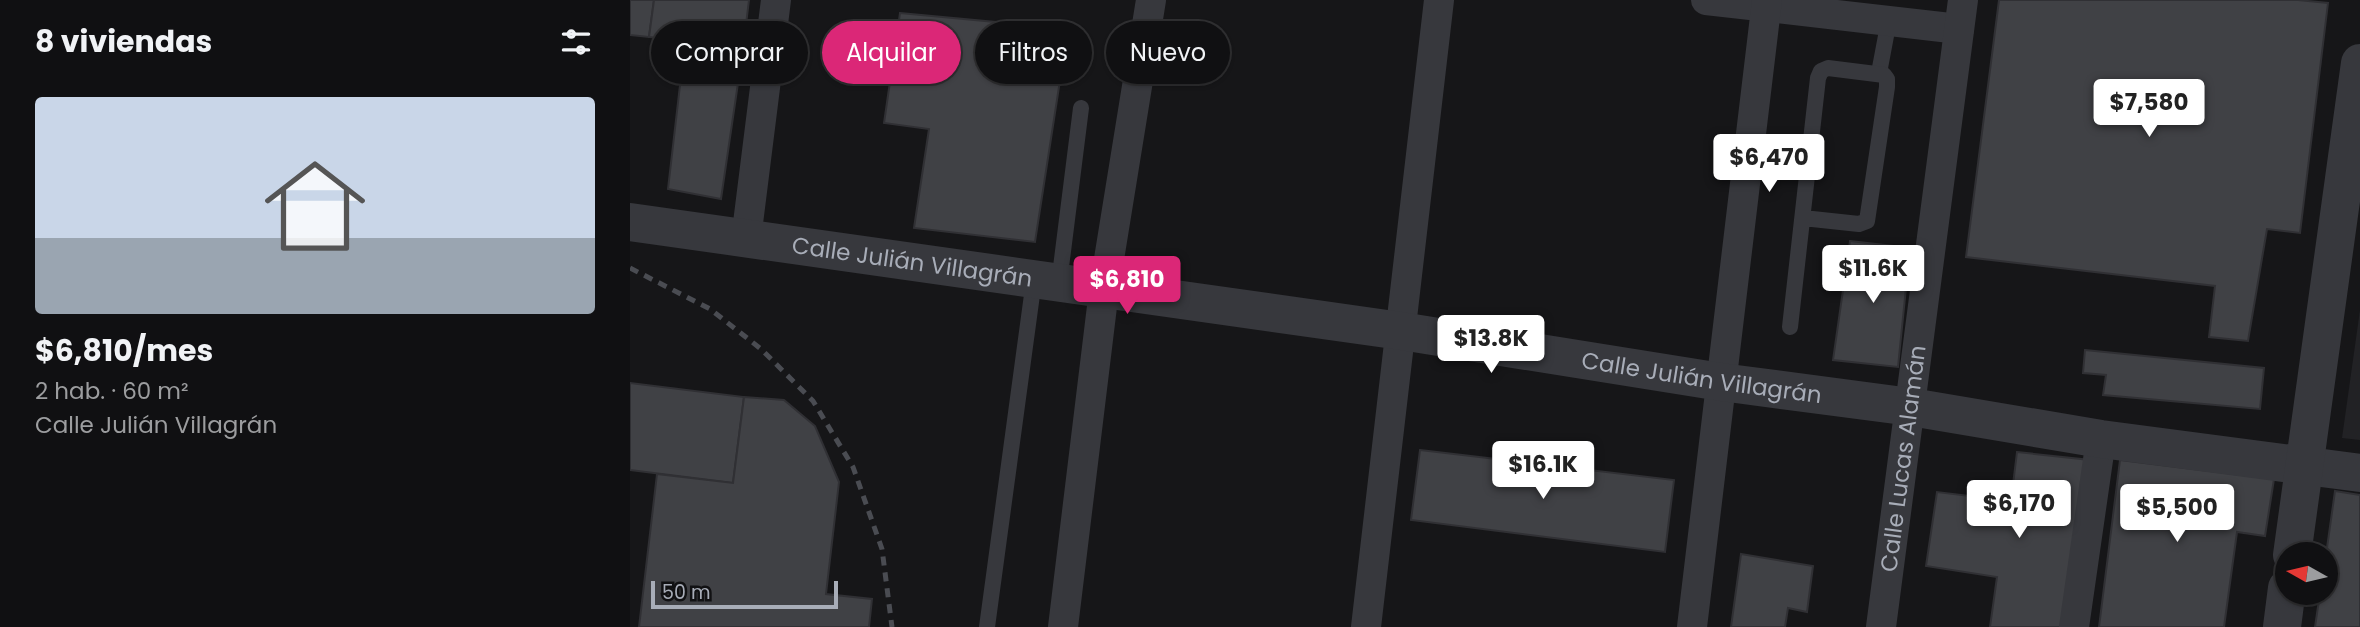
<!DOCTYPE html>
<html lang="es">
<meta charset="utf-8">
<style>
:root{--surface:#101012;--page:#1e1e20;--text:#f1f3f6;--muted:#9c9d9f;--line:#303032;--accent:#db2777}
body{margin:0;font-family:Poppins,sans-serif;background:var(--page);color:var(--text);height:100vh;display:flex;flex-direction:column;font-size:26px;white-space:nowrap}
*{box-sizing:border-box;margin:0}
p{font-size:23px;color:var(--muted)}
.icon{flex:none;width:38px;height:38px;fill:none;stroke:currentColor;stroke-width:2;stroke-linecap:round;stroke-linejoin:round}
.map{position:relative;flex:1;overflow:hidden}
.sheet{display:flex;flex-direction:column;background:var(--surface);width:630px}
.sheet>*{flex:none}
.guide{position:absolute;left:21px;top:21px;width:665px;height:63px;display:flex;gap:14px}
.needle{width:46px;rotate:278deg}
.buttons{position:absolute;left:1645px;top:542px;display:grid;gap:14px}
.buttons a{display:grid;place-items:center;width:63px;height:63px;border-radius:50%;background:var(--surface);box-shadow:0 2px 5px #0004,0 0 0 2px var(--line);font-size:35px}
.scale{position:absolute;left:21px;bottom:18px;width:187px;box-sizing:border-box;padding-left:7px;border:4px solid #a8adb8;border-top:0;font-size:19px;line-height:24px;white-space:nowrap;color:#a8adb8;-webkit-text-stroke:5px #111113;paint-order:stroke}
.price{position:absolute;translate:-50% -60px;padding:0 16px;border-radius:7px;background:#fff;color:#222;font-size:23px;line-height:46px;filter:drop-shadow(0 2px 4px #0008)}
.price::after{content:'';position:absolute;left:50%;top:42px;width:21px;height:16px;margin-left:-10px;background:inherit;clip-path:polygon(0 0,100% 0,50% 100%)}
.price.active{background:var(--accent);color:#fff}
ul{padding:0;list-style:none}
li{display:grid;align-content:center;gap:14px;height:371px;padding:0 35px}
li+li{border-top:2px solid var(--line)}
li span{display:grid;place-items:center;height:217px;border-radius:7px;color:#555}
li>.icon{margin-inline-start:auto}
span .icon{width:126px;height:126px;fill:#fffc;stroke-width:1}
li b{font-size:30px}
h2{display:flex;justify-content:space-between;align-items:center;height:84px;padding:0 35px;font-size:30px}
.pill{padding:0 24px;border-radius:32px;background:var(--surface);box-shadow:0 2px 5px #0004,0 0 0 2px var(--line);font-size:24px;line-height:63px}
.pill.active{background:var(--accent);color:#fff}
main{display:flex;flex:1;min-height:0}
.map>svg:first-child{display:block}
.built{fill:#222225}
.building{fill:#404145;stroke:#303034;stroke-width:2}
.lines{fill:none;stroke-linecap:round;stroke-linejoin:round}
.service{stroke:#37383d;stroke-width:16}
.minor{stroke:#37383d;stroke-width:30}
.tertiary{stroke:#37383d;stroke-width:38}
.rail{stroke:#4a4c52;stroke-width:5;stroke-dasharray:9 7;stroke-linecap:butt}
.labels{text-anchor:middle;stroke-width:5;stroke-linejoin:round;paint-order:stroke}
.street-label{font-size:23px;fill:#a8adb8;stroke:#111113}
</style>
<main>
<section class="sheet">
<h2>8 viviendas<svg class="icon" aria-label="filters" viewBox="0 0 24 24"><path d="M4 7h16M4 17h16"/><circle cx="9" cy="7" r="2"/><circle cx="15" cy="17" r="2"/></svg></h2>
<ul>
<li><span style="background:linear-gradient(#c9d6e8 65%,#9aa5b1 0)"><svg class="icon" aria-label="home" viewBox="0 0 24 24"><path d="M3 11l9-7 9 7M6 9v11h12V9"/></svg></span><div><b>$6,810/mes</b><p>2 hab. · 60 m²</p><p>Calle Julián Villagrán</p></div></li>
</ul>
</section>
<div class="map">
<svg width="1730" height="627" viewBox="0 0 1730 627">
<rect width="100%" height="100%" fill="#161618"/>
<!-- built -->
<path class="built" d="M1730 310V440L1712 438Z"/>
<!-- building -->
<g class="building">
<path d="M0 0H24L19 37 0 35Z"/>
<path d="M24 0H119L113 49 19 37Z"/>
<path d="M1369 0H1668L1698 3 1670 233 1637 229 1618 341 1579 337 1585 286 1336 257Z"/>
<path d="M270 13 376 23 373 54 433 61 405 242 284 228 299 129 254 123Z"/>
<path d="M55 42 113 49 91 199 38 189Z"/>
<path d="M1220 241 1280 248 1268 367 1203 360Z"/>
<path d="M1455 350 1634 368 1630 409 1473 395 1476 375 1453 373Z"/>
<path d="M0 383 114 397 103 483 0 470Z"/>
<path d="M114 397 154 400 185 426 209 482 196 594 242 599 239 627H9L27 474 103 483Z"/>
<path d="M790 450 1044 480 1035 552 781 520Z"/>
<path d="M1387 452 1460 460 1438 627H1360L1367 577 1296 566 1307 492 1381 501Z"/>
<path d="M1490 460 1644 479 1635 536 1607 532 1594 627H1469Z"/>
<path d="M1705 491 1730 495V627H1685L1690 593H1696V555Z"/>
<path d="M1111 554 1183 566 1177 612 1158 608 1155 627H1101Z"/>
</g>
<g class="lines">
<!-- service -->
<g class="service">
<path d="M1249 73 1259 20"/>
<path d="M429 283 451 108"/>
<path d="M1160 327 1188 78 1191 71 1198 68 1254 75 1257 79V87L1237 221 1229 224 1173 218"/>
<path d="M357 627 404 280"/>
</g>
<!-- minor -->
<g class="minor">
<path d="M1076 0 1329 29"/>
<path d="M116 239 146 0"/>
<path d="M433 627 474 290 521 0"/>
<path d="M736 627 809 0"/>
<path d="M1062 627 1137 0"/>
<path id="s1" d="M1251 627 1333 0"/>
<path d="M1444 627 1471 439"/>
</g>
<!-- tertiary -->
<g class="tertiary">
<path id="s2" d="M0 222 771 331 1091 382 1281 407 1471 439 1730 473"/>
<path d="M1662 555 1730 63"/>
<path d="M1652 627 1657 588"/>
</g>
<!-- rail -->
<path class="rail" d="M0 268 80 309 131 349 183 401 223 467 252 549 262 627"/>
</g>
<g class="labels">
<!-- street labels -->
<g class="street-label">
<text dy="8" stroke="none"><textPath href="#s2" startOffset="285">Calle Julián Villagrán</textPath></text>
<text dy="8" stroke="none"><textPath href="#s2" startOffset="1083">Calle Julián Villagrán</textPath></text>
<text dy="8" stroke="none"><textPath href="#s1" startOffset="170">Calle Lucas Alamán</textPath></text>
</g>
</g>
</svg>
<div class="buttons">
<a><svg class="needle" viewBox="-14 -14 28 28"><path d="M0-13l5 13h-10z" fill="#e53935"/><path d="M0 13l5-13h-10z" fill="#9c9d9f"/></svg></a>
</div>
<div class="scale">50 m</div>
<b class="price" style="left:1519px;top:139px">$7,580</b>
<b class="price" style="left:1139px;top:194px">$6,470</b>
<b class="price" style="left:1243px;top:305px">$11.6K</b>
<b class="price active" style="left:497px;top:316px">$6,810</b>
<b class="price" style="left:861px;top:375px">$13.8K</b>
<b class="price" style="left:913px;top:501px">$16.1K</b>
<b class="price" style="left:1389px;top:540px">$6,170</b>
<b class="price" style="left:1547px;top:544px">$5,500</b>
<div class="guide">
<a class="pill">Comprar</a>
<a class="pill active">Alquilar</a>
<a class="pill">Filtros</a>
<a class="pill">Nuevo</a>
</div>
</div>
</main>
